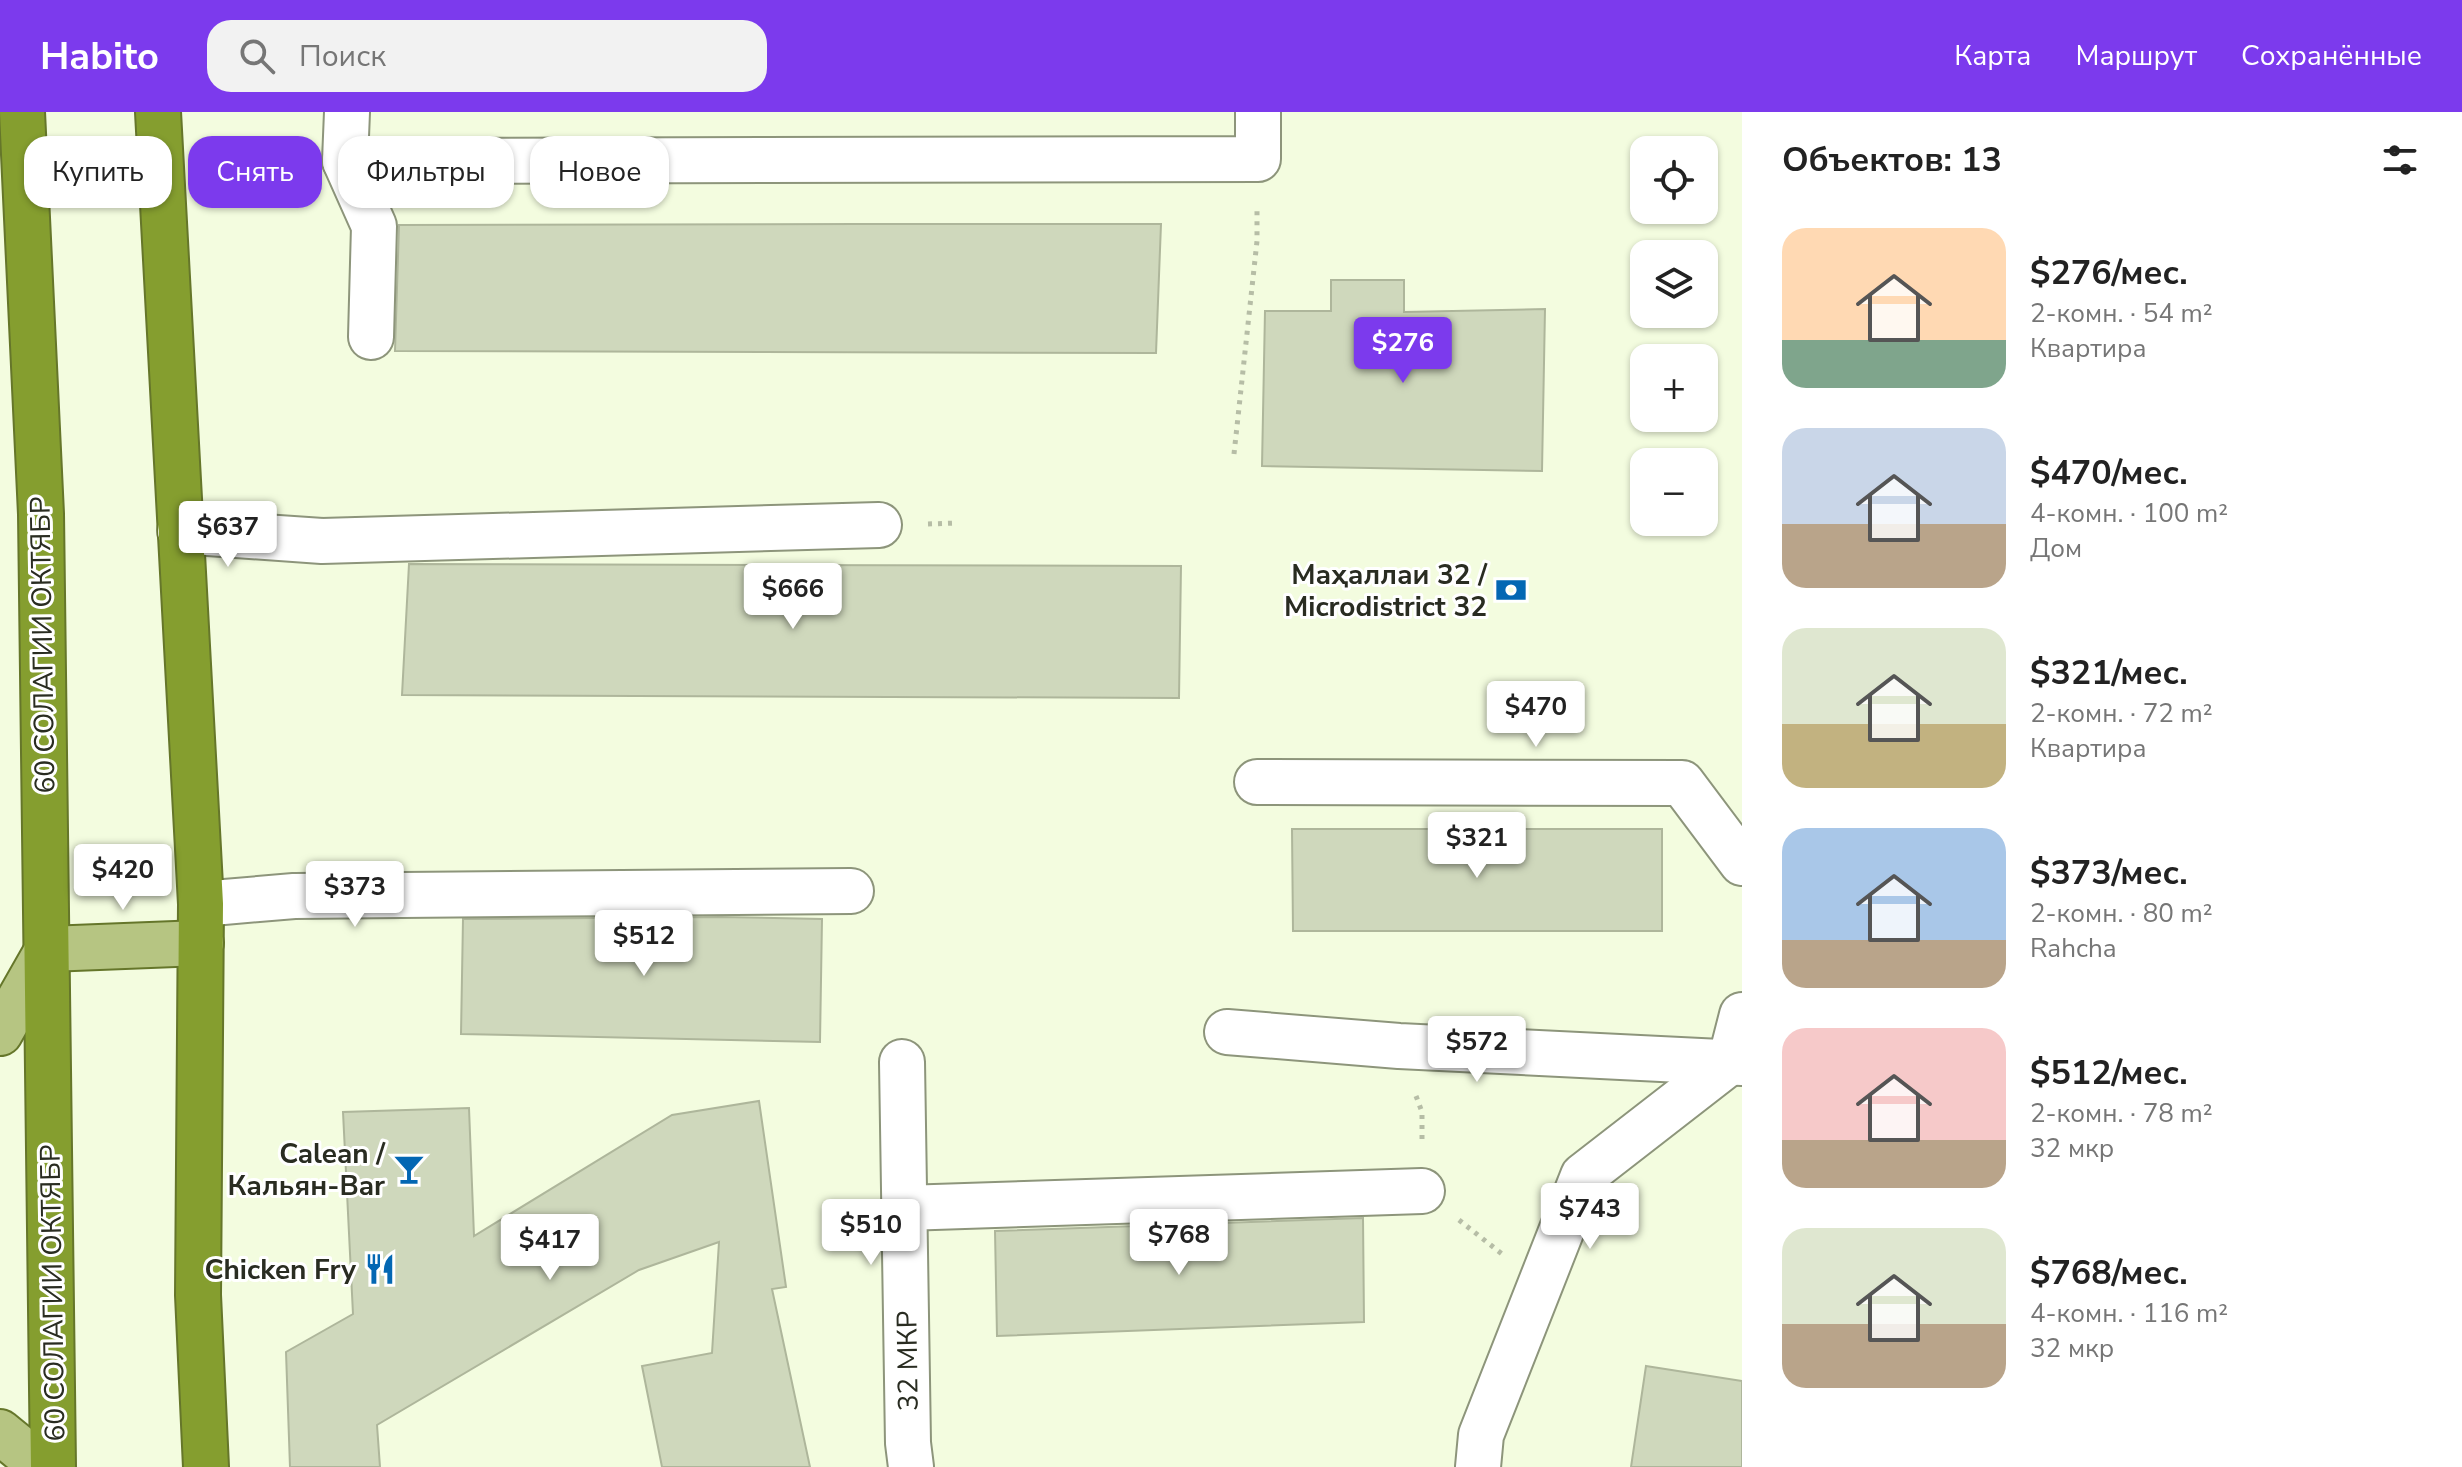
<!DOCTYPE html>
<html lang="ru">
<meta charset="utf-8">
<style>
:root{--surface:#fff;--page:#f2f2f2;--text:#222;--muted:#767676;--accent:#7c3aed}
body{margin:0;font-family:"Nunito Sans",sans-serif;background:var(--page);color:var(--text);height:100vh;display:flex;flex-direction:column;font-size:30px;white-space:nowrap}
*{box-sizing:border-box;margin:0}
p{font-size:26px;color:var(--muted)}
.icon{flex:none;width:44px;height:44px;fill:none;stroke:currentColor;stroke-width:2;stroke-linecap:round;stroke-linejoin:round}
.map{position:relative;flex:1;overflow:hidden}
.sheet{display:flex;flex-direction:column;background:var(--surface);width:720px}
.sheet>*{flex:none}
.hud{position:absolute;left:24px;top:24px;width:760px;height:72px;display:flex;gap:16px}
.controls{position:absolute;left:1630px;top:24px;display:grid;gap:16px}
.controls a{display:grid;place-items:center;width:88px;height:88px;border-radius:16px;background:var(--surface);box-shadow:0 2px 6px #0004;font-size:40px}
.price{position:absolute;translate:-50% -68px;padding:0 18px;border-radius:8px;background:#fff;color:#222;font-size:26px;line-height:52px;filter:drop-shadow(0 2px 4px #0008)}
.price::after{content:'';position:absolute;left:50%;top:48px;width:24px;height:18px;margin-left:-12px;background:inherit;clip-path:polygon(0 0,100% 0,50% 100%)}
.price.selected{background:var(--accent);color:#fff}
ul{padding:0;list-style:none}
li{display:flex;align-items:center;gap:24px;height:200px;padding:0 40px}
li span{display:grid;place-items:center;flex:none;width:224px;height:160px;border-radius:24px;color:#555}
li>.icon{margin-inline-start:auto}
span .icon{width:96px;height:96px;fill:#fffc;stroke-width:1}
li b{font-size:34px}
h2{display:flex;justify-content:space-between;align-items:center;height:96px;padding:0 40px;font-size:34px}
.tag{padding:0 28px;border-radius:24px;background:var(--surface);box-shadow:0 2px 6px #0004;font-size:28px;line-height:72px}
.tag.selected{background:var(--accent);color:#fff}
header{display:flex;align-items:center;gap:48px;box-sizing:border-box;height:112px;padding:0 40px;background:var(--accent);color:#fff}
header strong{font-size:38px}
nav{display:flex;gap:44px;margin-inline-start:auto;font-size:28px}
.search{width:560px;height:72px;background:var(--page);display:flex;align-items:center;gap:20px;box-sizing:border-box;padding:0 28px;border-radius:24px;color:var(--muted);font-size:30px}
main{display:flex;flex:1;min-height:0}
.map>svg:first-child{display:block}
.building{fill:#cfd8bc;stroke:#aeb69b;stroke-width:2}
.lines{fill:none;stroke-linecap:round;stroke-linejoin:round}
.minor-casing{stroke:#8d957b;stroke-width:48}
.major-casing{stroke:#65762a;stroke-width:48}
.highway-casing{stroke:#65762a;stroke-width:48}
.path{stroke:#b6bda6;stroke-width:5;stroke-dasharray:4 6;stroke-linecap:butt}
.minor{stroke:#fff;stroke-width:44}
.major{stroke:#b6c582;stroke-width:44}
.highway{stroke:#859e2f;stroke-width:44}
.labels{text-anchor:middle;stroke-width:6;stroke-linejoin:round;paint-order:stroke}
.poi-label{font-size:28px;font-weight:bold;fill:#292c21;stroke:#fff;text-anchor:end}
.street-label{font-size:28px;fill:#292c21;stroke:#fff}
</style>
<header>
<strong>Habito</strong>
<div class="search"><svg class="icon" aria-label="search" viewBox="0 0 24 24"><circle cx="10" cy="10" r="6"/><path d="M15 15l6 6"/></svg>Поиск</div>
<nav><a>Карта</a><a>Маршрут</a><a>Сохранённые</a></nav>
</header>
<main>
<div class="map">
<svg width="1742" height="1355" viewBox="0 0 1742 1355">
<rect width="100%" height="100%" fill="#f3fcdf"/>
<!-- building -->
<g class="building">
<path d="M857 112H1161L1156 241 395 239 399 113Z"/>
<path d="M1331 168H1404V200L1545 197 1542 359 1262 354 1265 199H1331Z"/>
<path d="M409 452 1181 454 1179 586 402 583Z"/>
<path d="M1292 717H1662V819H1293Z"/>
<path d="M721 805 822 807 820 930 461 922 463 807Z"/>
<path d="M759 989 786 1175 772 1177 810 1355H662L642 1254 712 1241 719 1130 639 1158 377 1313 380 1355H290L286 1240 353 1202 343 1000 469 996 474 1124 672 1003Z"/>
<path d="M1363 1106 1364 1210 997 1224 995 1119Z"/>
<path d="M1646 1254 1742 1269V1355H1631Z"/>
</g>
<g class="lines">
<defs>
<g id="minor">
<path d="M347 0 345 49 374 114 371 225"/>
<path d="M345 49 1258 47V0"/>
<path d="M180 419 322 429 879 413"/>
<path d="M1257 670 1682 671 1742 751"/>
<path d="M201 792 294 784 851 779"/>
<path d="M1227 920 1399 934 1742 951"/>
<path d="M902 950 908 1331 911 1355"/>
<path d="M904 1096 1422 1079"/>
<path d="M1478 1355 1481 1323 1583 1064 1730 950 1742 903"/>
</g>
<g id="major">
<path d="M0 921 48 837 201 831"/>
<path d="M0 1320 43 1355"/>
</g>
<g id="highway">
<path d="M22 0 41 402 53 1355"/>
<path d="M158 0 201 792 198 1183 206 1355"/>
</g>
</defs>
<!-- minor casing -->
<use href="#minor" class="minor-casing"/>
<!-- major casing -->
<use href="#major" class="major-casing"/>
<!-- highway casing -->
<use href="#highway" class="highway-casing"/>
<!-- path -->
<g class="path">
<path d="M1234 342 1257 129V96"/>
<path d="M928 412 956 411"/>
<path d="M1416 984 1422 1000V1033"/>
<path d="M1459 1108 1502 1142"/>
</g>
<!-- minor -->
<use href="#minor" class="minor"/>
<!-- major -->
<use href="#major" class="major"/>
<!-- highway -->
<use href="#highway" class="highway"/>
</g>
<!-- icons -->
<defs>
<symbol id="bank-bare" viewBox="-9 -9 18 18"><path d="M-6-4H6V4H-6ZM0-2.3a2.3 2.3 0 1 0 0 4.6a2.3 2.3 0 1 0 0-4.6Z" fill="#0367b3" stroke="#fff" stroke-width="2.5" paint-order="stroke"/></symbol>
<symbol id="bar-bare" viewBox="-9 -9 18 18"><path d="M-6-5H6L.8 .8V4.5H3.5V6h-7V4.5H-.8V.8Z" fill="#0367b3" stroke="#fff" stroke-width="2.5" paint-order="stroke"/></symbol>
<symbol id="restaurant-bare" viewBox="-9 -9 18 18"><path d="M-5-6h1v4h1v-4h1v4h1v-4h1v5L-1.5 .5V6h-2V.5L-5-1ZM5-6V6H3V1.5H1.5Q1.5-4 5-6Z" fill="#0367b3" stroke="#fff" stroke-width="2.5" paint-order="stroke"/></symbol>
</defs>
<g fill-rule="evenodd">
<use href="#bank-bare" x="1489" y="456" width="44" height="44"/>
<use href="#bar-bare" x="387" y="1035" width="44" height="44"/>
<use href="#restaurant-bare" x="358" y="1135" width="44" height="44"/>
</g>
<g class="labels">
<!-- poi labels -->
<g class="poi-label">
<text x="1487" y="472">Маҳаллаи 32 /<tspan x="1487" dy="32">Microdistrict 32</tspan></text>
<text x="385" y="1051">Calean /<tspan x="385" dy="32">Кальян-Bar</tspan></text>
<text x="356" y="1167">Chicken Fry</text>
</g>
<!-- street labels -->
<g class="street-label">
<text transform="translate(42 533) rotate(-91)" y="10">60 СОЛАГИИ ОКТЯБР</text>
<text transform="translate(52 1181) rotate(-91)" y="10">60 СОЛАГИИ ОКТЯБР</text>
<text transform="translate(907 1249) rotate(-91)" y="10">32 МКР</text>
</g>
</g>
</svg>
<div class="controls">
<a><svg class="icon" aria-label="locate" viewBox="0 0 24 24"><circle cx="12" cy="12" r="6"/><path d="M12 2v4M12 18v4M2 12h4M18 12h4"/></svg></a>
<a><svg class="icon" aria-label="layers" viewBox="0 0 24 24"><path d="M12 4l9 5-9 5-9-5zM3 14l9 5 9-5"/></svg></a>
<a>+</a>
<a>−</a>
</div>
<b class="price selected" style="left:1403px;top:273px">$276</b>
<b class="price" style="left:228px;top:457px">$637</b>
<b class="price" style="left:793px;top:519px">$666</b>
<b class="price" style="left:1536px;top:637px">$470</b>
<b class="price" style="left:1477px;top:768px">$321</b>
<b class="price" style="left:123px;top:800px">$420</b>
<b class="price" style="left:355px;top:817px">$373</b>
<b class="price" style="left:644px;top:866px">$512</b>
<b class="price" style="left:1477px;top:972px">$572</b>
<b class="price" style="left:1590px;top:1139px">$743</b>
<b class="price" style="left:871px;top:1155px">$510</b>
<b class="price" style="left:1179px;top:1165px">$768</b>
<b class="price" style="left:550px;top:1170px">$417</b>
<div class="hud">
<a class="tag">Купить</a>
<a class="tag selected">Снять</a>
<a class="tag">Фильтры</a>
<a class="tag">Новое</a>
</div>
</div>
<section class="sheet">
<h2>Объектов: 13<svg class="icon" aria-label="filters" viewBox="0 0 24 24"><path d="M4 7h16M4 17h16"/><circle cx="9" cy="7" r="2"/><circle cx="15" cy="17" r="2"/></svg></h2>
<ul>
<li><span style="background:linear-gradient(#ffd9b3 70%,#7fa58c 0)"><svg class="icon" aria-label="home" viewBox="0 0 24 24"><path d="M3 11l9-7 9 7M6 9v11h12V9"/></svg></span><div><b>$276/мес.</b><p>2-комн. · 54 m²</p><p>Квартира</p></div></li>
<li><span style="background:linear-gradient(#c9d6e8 60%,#b9a48a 0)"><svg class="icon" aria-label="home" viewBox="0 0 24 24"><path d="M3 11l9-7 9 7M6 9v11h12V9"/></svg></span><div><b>$470/мес.</b><p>4-комн. · 100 m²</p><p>Дом</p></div></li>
<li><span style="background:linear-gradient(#dfe7d0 60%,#c2b280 0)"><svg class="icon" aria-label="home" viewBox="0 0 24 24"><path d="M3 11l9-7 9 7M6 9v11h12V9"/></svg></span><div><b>$321/мес.</b><p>2-комн. · 72 m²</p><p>Квартира</p></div></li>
<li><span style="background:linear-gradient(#a9c7e8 70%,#b9a48a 0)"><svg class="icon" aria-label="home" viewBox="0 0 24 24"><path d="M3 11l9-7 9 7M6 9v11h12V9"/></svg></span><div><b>$373/мес.</b><p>2-комн. · 80 m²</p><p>Rahcha</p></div></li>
<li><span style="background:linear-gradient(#f6c9c9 70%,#b9a48a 0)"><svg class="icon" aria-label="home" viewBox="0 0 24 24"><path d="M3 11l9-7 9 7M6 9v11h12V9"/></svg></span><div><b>$512/мес.</b><p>2-комн. · 78 m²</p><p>32 мкр</p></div></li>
<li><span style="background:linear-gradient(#dfe7d0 60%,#b9a48a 0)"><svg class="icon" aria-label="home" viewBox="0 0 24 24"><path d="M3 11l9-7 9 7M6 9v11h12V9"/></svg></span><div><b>$768/мес.</b><p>4-комн. · 116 m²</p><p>32 мкр</p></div></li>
</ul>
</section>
</main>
